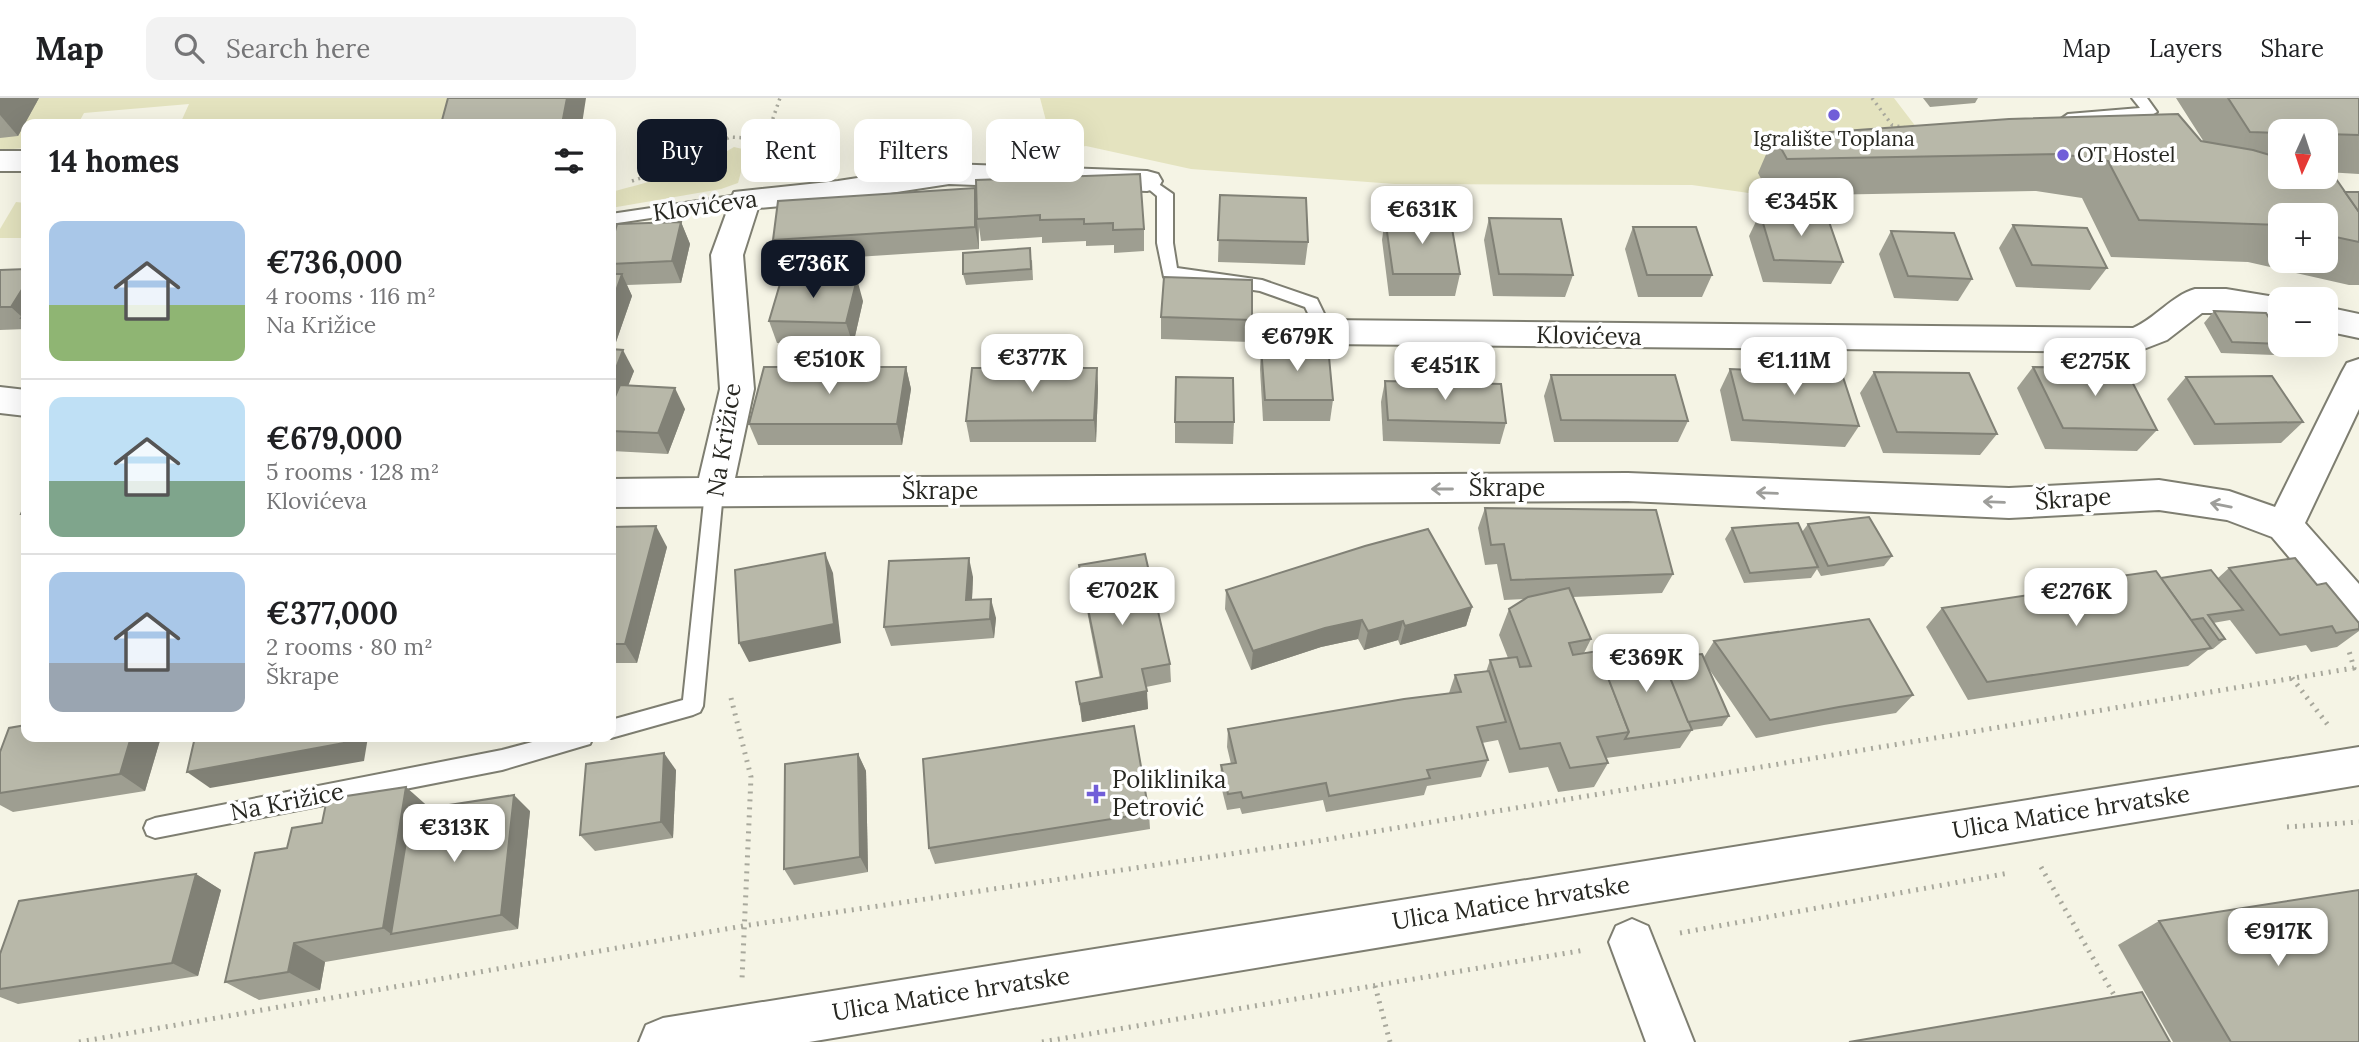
<!DOCTYPE html>
<meta charset="utf-8">
<style>
:root{--surface:#fff;--page:#f2f2f2;--text:#202124;--muted:#757577;--line:#e0e0e0;--accent:#111827}
body{margin:0;font-family:Lora,serif;background:var(--page);color:var(--text);height:100vh;display:flex;flex-direction:column;font-size:26px;white-space:nowrap}
*{box-sizing:border-box;margin:0}
p{font-size:23px;color:var(--muted)}
.icon{flex:none;width:38px;height:38px;fill:none;stroke:currentColor;stroke-width:2;stroke-linecap:round;stroke-linejoin:round}
.map{position:relative;flex:1;overflow:hidden}
.sheet{position:absolute;left:21px;top:21px;width:595px;height:623px;display:flex;flex-direction:column;background:var(--surface);border-radius:14px;box-shadow:0 7px 28px #0002}
.sheet>*{flex:none}
.guide{position:absolute;left:637px;top:21px;width:665px;height:63px;display:flex;gap:14px}
.needle{width:46px;rotate:183deg}
.tools{position:absolute;left:2268px;top:21px;display:grid;gap:14px}
.tools a{display:grid;place-items:center;width:70px;height:70px;border-radius:14px;background:var(--surface);box-shadow:0 7px 28px #0002;font-size:35px}
.price{position:absolute;translate:-50% -60px;padding:0 16px;border-radius:14px;background:#fff;color:#222;font-size:23px;line-height:46px;filter:drop-shadow(0 2px 4px #0008)}
.price::after{content:'';position:absolute;left:50%;top:42px;width:21px;height:16px;margin-left:-10px;background:inherit;clip-path:polygon(0 0,100% 0,50% 100%)}
.price.current{background:var(--accent);color:#fff}
ul{padding:0;list-style:none}
li{display:flex;align-items:center;gap:21px;height:175px;padding:0 28px}
li+li{border-top:2px solid var(--line)}
li span{display:grid;place-items:center;flex:none;width:196px;height:140px;border-radius:14px;color:#555}
li>.icon{margin-inline-start:auto}
span .icon{width:84px;height:84px;fill:#fffc;stroke-width:1}
li b{font-size:30px}
h2{display:flex;justify-content:space-between;align-items:center;height:84px;padding:0 28px;font-size:30px}
.tag{padding:0 24px;border-radius:14px;background:var(--surface);box-shadow:0 7px 28px #0002;font-size:24px;line-height:63px}
.tag.current{background:var(--accent);color:#fff}
header{display:flex;align-items:center;gap:42px;box-sizing:border-box;height:98px;padding:0 35px;background:var(--surface);border-bottom:2px solid var(--line)}
header strong{font-size:33px}
nav{display:flex;gap:38px;margin-inline-start:auto;font-size:24px}
.search{width:490px;height:63px;background:var(--page);display:flex;align-items:center;gap:18px;box-sizing:border-box;padding:0 24px;border-radius:14px;color:var(--muted);font-size:26px}
.map>svg:first-child{display:block}
.green{fill:#e4e3bf}
.lines{fill:none;stroke-linecap:round;stroke-linejoin:round}
.lane-casing{stroke:#7e7e71;stroke-width:4}
.street-casing{stroke:#7e7e71;stroke-width:4}
.secondary-casing{stroke:#7e7e71;stroke-width:4}
.path-far1{stroke:#a8a89c;stroke-width:3.5;stroke-dasharray:2 4.5;stroke-linecap:butt}
.path{stroke:#a8a89c;stroke-width:5;stroke-dasharray:2 6;stroke-linecap:butt}
.lane{fill:#fff;fill-rule:evenodd}
.street{fill:#fff;fill-rule:evenodd}
.secondary{fill:#fff;fill-rule:evenodd}
.wall{fill:#9e9e91;fill-rule:evenodd}
.shaded-wall{fill:#818176}
.building{fill:#b8b8a9;stroke:#818176;stroke-width:2}
.oneway{stroke:#9e9e9b}
.poi-dot{fill:#715ed8;stroke:#fff;stroke-width:2.5}
.labels{text-anchor:middle;stroke-width:7;stroke-linejoin:round;paint-order:stroke}
.far-poi-label{font-size:21px;fill:#272721;stroke:#fff}
.street-label{font-size:24px;fill:#272721;stroke:#fff}
.poi-label{font-size:24px;fill:#272721;stroke:#fff;text-anchor:start}
</style>
<header>
<strong>Map</strong>
<div class="search"><svg class="icon" aria-label="search" viewBox="0 0 24 24"><circle cx="10" cy="10" r="6"/><path d="M15 15l6 6"/></svg>Search here</div>
<nav><a>Map</a><a>Layers</a><a>Share</a></nav>
</header>
<div class="map">
<svg width="2359" height="944" viewBox="0 0 2359 944">
<rect width="100%" height="100%" fill="#f5f4e5"/>
<!-- green -->
<g class="green">
<path d="M0 0H467L461 26H180L189 6 84 15 78 26H26V50L0 52Z"/>
<path d="M1040 0H1894L1926 42 1770 98 1692 87 1395 86 1191 71 1086 48 1054 53Z"/>
<path d="M734 49 747 52 738 85 721 91 611 110V94C654 83 696 72 734 49Z"/>
<path d="M16 104 26 105V140H0V131Z"/>
</g>
<g class="lines">
<defs>
<g id="lane">
<path d="M2132 0H2147L2157 14 2150 18 2068 26 2061 21 2068 16 2140 10Z"/>
<path d="M1147 78 1173 96V145L1177 170 1262 182 1317 201 1333 234 1331 238H1319L1305 209 1260 193 1164 179 1157 145V98L1139 83Z"/>
<path d="M745 96 753 101 750 105 611 126V116Z"/>
<path d="M714 387 721 389 723 394 703 608 700 614 693 617 611 640 607 639H611V622L683 602 705 394 707 389Z"/>
<path d="M551 639H593L590 646 583 648 502 672 155 740 147 737 144 730 147 723 155 720 502 652Z"/>
</g>
<g id="street">
<rect x="0" y="53" width="26" height="20"/>
<path d="M949 66 1147 73 1158 76 1162 83 1158 90 1147 93 949 86 838 103 758 110 743 157 754 291 735 380 1628 375 2009 390 2159 382 2229 393 2275 409 2342 274 2347 265 2359 261V311L2305 425 2359 486V529L2345 525 2272 439 2227 422 2159 412 2009 420 1628 403 611 409V381L699 380 720 291 711 157 734 94 838 83Z"/>
<path d="M2195 191H2226L2287 201H2280V223L2226 215H2202L2167 242 2136 254 1325 246 1313 242 1308 234 1313 226 1325 222 2133 230C2156 220 2171 198 2195 191Z"/>
<path d="M2326 209 2359 216V240L2326 233Z"/>
<path d="M0 289 26 292V318L0 315Z"/>
<path d="M1632 821 1648 828 1694 944H1646L1609 844 1616 828Z"/>
</g>
<path id="secondary" d="M2359 649V687L809 944H639L646 927 663 920Z"/>
</defs>
<!-- lane casing -->
<use href="#lane" class="lane-casing"/>
<!-- street casing -->
<use href="#street" class="street-casing"/>
<!-- secondary casing -->
<use href="#secondary" class="secondary-casing"/>
<!-- path-far1 -->
<g class="path-far1">
<path d="M1872 0 1892 27 1906 30"/>
<path d="M758 64 780 0"/>
<path d="M632 83 659 74 730 39 766 41"/>
</g>
<!-- path -->
<g class="path">
<path d="M2292 580 2328 627"/>
<path d="M731 600 751 679 742 881"/>
<path d="M2287 729 2359 724"/>
<path d="M2041 769 2118 904"/>
<path d="M1680 835 2009 775"/>
<path d="M1375 888 1390 944"/>
<path d="M79 944 743 828 1318 743 2354 570 2349 553"/>
<path d="M1042 944 1585 852"/>
</g>
<!-- lane -->
<use href="#lane" class="lane"/>
<!-- street -->
<use href="#street" class="street"/>
<!-- secondary -->
<use href="#secondary" class="secondary"/>
</g>
<!-- wall -->
<g class="wall">
<path d="M0 0H39L18 38 0 40Z"/>
<path d="M1923 0H1978L1975 5 1930 9Z"/>
<path d="M2176 0H2359V76L2326 74 2345 94H2359V187H2349L2248 164 2111 159 2082 100 2036 93 1770 98 1758 75 1774 38 2204 44ZM2280 33H2326V79H2280ZM2280 117H2326V163H2280Z"/>
<path d="M976 82 1144 131V153L1114 155V147L1086 148V143L1042 145V139L981 143 979 129V151L780 164 773 142 975 90 977 102Z"/>
<path d="M1220 97 1308 144 1305 167 1218 164Z"/>
<path d="M1760 115 1843 164 1831 186 1763 184 1749 138Z"/>
<path d="M1385 120 1460 176 1455 198H1389L1382 142Z"/>
<path d="M1489 120 1573 177 1565 199 1493 198 1484 142Z"/>
<path d="M681 124 690 146 681 185 627 187 632 198 616 244H611V148Z"/>
<path d="M2013 127 2107 170 2090 192 2016 189 1999 150Z"/>
<path d="M1633 129 1712 177 1702 199H1638L1625 151Z"/>
<path d="M1891 133 1972 181 1958 203 1894 200 1879 156Z"/>
<path d="M1032 162 1033 182 966 187 963 176Z"/>
<path d="M26 171V231L0 232V172Z"/>
<path d="M863 203 853 247 777 245 769 223Z"/>
<path d="M2214 213 2280 238V247H2284L2274 257 2221 255 2204 225Z"/>
<path d="M1161 219 1252 222 1250 244 1161 241Z"/>
<path d="M1261 249 1333 302 1330 323H1263L1260 271Z"/>
<path d="M611 251 634 273 628 287 685 311 668 356 612 353 611 352Z"/>
<path d="M906 269 911 291 902 347H758L749 326Z"/>
<path d="M2033 269 2157 332 2137 353 2045 351 2017 290Z"/>
<path d="M1097 270 1098 291 1096 344H970L966 323Z"/>
<path d="M1730 271 1859 328 1845 349 1731 343 1720 292Z"/>
<path d="M1874 274 1997 336 1980 357 1883 355 1860 295Z"/>
<path d="M1551 277 1688 323 1678 344H1554L1544 298Z"/>
<path d="M2186 279 2303 324 2281 345 2194 347 2167 301Z"/>
<path d="M1385 283 1506 325 1500 346 1383 343 1381 304Z"/>
<path d="M1175 324H1234L1233 346 1175 345Z"/>
<path d="M1485 410 1673 476 1662 495 1573 499 1591 541 1584 555 1600 559 1662 560 1704 559 1714 543 1913 597 1896 615 1824 627 1756 640 1709 571 1729 618 1722 628 1692 632 1680 650 1606 660 1608 665 1594 689 1558 694 1548 669 1509 675 1498 642 1482 645 1488 662 1481 679 1427 688 1424 697 1326 714 1323 702 1242 716 1240 710 1227 712 1220 684 1221 667 1231 666 1227 649 1228 631 1449 595 1455 577 1486 574 1490 562 1508 560 1499 537 1509 511 1525 501 1504 502 1497 466 1485 467 1478 430Z"/>
<path d="M1808 426 1892 458 1884 468 1821 478 1817 471 1811 480 1744 485 1725 441 1732 430 1802 434Z"/>
<path d="M611 429 667 449 637 565H611Z"/>
<path d="M1079 467 1170 566 1171 584 1146 589 1148 611 1082 624 1076 584 1100 580 1082 487Z"/>
<path d="M2229 470 2317 487 2359 525V533L2337 549 2311 554 2306 547 2256 556 2230 522 2213 525 2225 541 2213 551 2208 552 2188 568 1968 602 1926 529 1942 510 2078 490 2085 483 2161 480H2218Z"/>
<path d="M973 479 972 501 996 520 994 540 891 548 884 529Z"/>
<path d="M1226 492 1472 509 1466 528 1400 547 1398 542 1364 552 1358 541 1321 549 1251 572 1225 511Z"/>
<path d="M26 639H161L145 693 13 714 0 707V654Z"/>
<path d="M858 656 866 673 868 774 794 787 784 771Z"/>
<path d="M676 672 673 740 595 753 580 737Z"/>
<path d="M430 710 530 713 518 831 325 864 320 892 259 902 225 884 287 750Z"/>
<path d="M1149 715 1150 731 935 766 929 750Z"/>
<path d="M196 776 221 792 198 878 18 906 0 899V856Z"/>
<path d="M2159 823 2359 944H2173L2118 847Z"/>
</g>
<!-- shaded-wall -->
<g class="shaded-wall">
<path d="M0 0H39L18 38 0 17Z"/>
<path d="M567 0H586L582 26H562Z"/>
<path d="M975 90 978 113 977 121 979 151 975 129Z"/>
<path d="M681 124 690 146 681 185 672 163Z"/>
<path d="M622 176 632 198 616 244 611 233V207Z"/>
<path d="M857 181 863 203 853 247 846 225Z"/>
<path d="M26 185V220H23L11 209Z"/>
<path d="M623 252 634 273 613 327 611 323V283Z"/>
<path d="M906 269 911 291 902 347 897 326Z"/>
<path d="M1097 270 1098 291 1096 344 1094 322Z"/>
<path d="M675 290 685 311 668 356 658 335Z"/>
<path d="M656 428 667 449 637 565 625 546Z"/>
<path d="M825 455 833 475 841 545 749 564 739 545Z"/>
<path d="M969 460 973 479 971 521 966 502Z"/>
<path d="M991 501 996 520 994 540 990 521Z"/>
<path d="M1472 509 1466 528 1400 547 1405 528Z"/>
<path d="M1362 522 1358 541 1321 549 1251 572 1253 553 1325 530Z"/>
<path d="M1403 523 1398 542 1364 552 1368 533Z"/>
<path d="M1147 593 1148 611 1082 624 1080 606Z"/>
<path d="M131 639H161L145 693 120 676Z"/>
<path d="M345 639H368L364 663 210 690 187 674Z"/>
<path d="M664 655 676 672 673 740 661 724Z"/>
<path d="M858 656 866 673 868 774 860 759Z"/>
<path d="M406 689 432 712 391 836 383 830Z"/>
<path d="M514 697 530 713 518 831 501 817Z"/>
<path d="M196 776 221 792 198 878 172 865Z"/>
<path d="M294 845 325 864 320 892 288 874Z"/>
</g>
<!-- building -->
<g class="building">
<path d="M448 0H567L562 26H489L490 25 441 26Z"/>
<path d="M2228 0H2359V37L2326 36V33H2280V35L2250 34Z"/>
<path d="M2178 16 2201 43 2253 52 2280 60V79H2326V74L2334 78 2359 114V144L2326 137V117H2280V127L2139 122 2108 63 2061 56 1787 61 1774 38 2009 21Z"/>
<path d="M1140 76 1144 131 1113 132V125L1084 126V121L1040 122V117L977 121 976 82Z"/>
<path d="M975 90V129L773 142 778 103Z"/>
<path d="M2345 94H2359V114Z"/>
<path d="M1220 97 1306 100 1308 144 1218 142Z"/>
<path d="M1760 115 1827 118 1843 164 1774 162Z"/>
<path d="M1450 119 1460 176H1393L1385 120Z"/>
<path d="M1489 120 1561 121 1573 177 1499 176Z"/>
<path d="M681 124 672 163 611 166V148L617 126Z"/>
<path d="M2013 127 2087 130 2107 170 2032 167Z"/>
<path d="M1633 129H1696L1712 177H1647Z"/>
<path d="M1891 133 1954 135 1972 181 1908 178Z"/>
<path d="M1030 150 1031 171 963 176V155Z"/>
<path d="M26 171V185L11 209H0V172Z"/>
<path d="M611 176H622L611 207Z"/>
<path d="M782 179 857 181 846 225 769 223Z"/>
<path d="M1164 179 1252 182V222L1161 219Z"/>
<path d="M26 212V220H21Z"/>
<path d="M2214 213 2266 215 2280 238V246L2232 244Z"/>
<path d="M1328 248 1333 302H1265L1261 249Z"/>
<path d="M611 251 623 252 611 283Z"/>
<path d="M764 269H906L897 326H749Z"/>
<path d="M2033 269 2125 270 2157 332 2063 330Z"/>
<path d="M972 270H1097L1094 322 966 323Z"/>
<path d="M1730 271 1842 276 1859 328 1743 322Z"/>
<path d="M1874 274 1969 275 1997 336 1897 334Z"/>
<path d="M1551 277H1675L1688 323 1561 322Z"/>
<path d="M2272 278 2303 324 2215 326 2186 279Z"/>
<path d="M1176 279 1233 280 1234 324H1175Z"/>
<path d="M1385 283 1501 286 1506 325 1388 322Z"/>
<path d="M620 287 675 290 658 335 611 333V308Z"/>
<path d="M26 404V416H21Z"/>
<path d="M1485 410 1656 412 1673 476 1511 482 1504 446 1491 447Z"/>
<path d="M1869 419 1892 458 1828 468 1808 426Z"/>
<path d="M1798 425 1818 469 1750 475 1732 430Z"/>
<path d="M656 428 625 546H611V429Z"/>
<path d="M1428 431 1472 509 1405 528 1403 523 1368 533 1362 522 1325 530 1253 553 1226 492 1365 448Z"/>
<path d="M825 455 834 526 739 545 735 472Z"/>
<path d="M1145 456 1170 566 1142 571 1147 593 1080 606 1076 584 1102 579 1079 467Z"/>
<path d="M969 460 966 502 991 501 990 521 884 529 889 463Z"/>
<path d="M2295 460 2317 487 2326 485 2359 525V531L2336 535 2332 528 2280 537 2229 470Z"/>
<path d="M2211 472 2243 512 2208 517 2225 541 2219 542 2203 520 2191 522 2161 480Z"/>
<path d="M2156 473 2211 550 1987 584 1942 510 2089 488 2085 483Z"/>
<path d="M1569 490 1591 541 1569 545 1573 557 1598 553 1629 634 1597 639 1608 665 1570 670 1560 645 1520 651 1490 562 1517 559 1520 569 1531 568 1509 511 1528 499Z"/>
<path d="M1869 521 1913 597 1839 609 1770 622 1714 543Z"/>
<path d="M1659 552 1692 632 1625 641 1629 634 1600 559Z"/>
<path d="M1702 556 1729 618 1688 624 1662 560Z"/>
<path d="M1489 573 1506 624 1477 629 1488 662 1427 672 1430 680 1329 698 1326 685 1243 700 1241 694 1228 696 1221 667 1236 665 1228 631 1404 601 1461 594 1455 577Z"/>
<path d="M26 627V639H131L120 676 0 695V654L9 630Z"/>
<path d="M1134 628 1149 715 929 750 923 661Z"/>
<path d="M195 639H345L344 645 187 674Z"/>
<path d="M664 655 661 724 580 737 586 666Z"/>
<path d="M858 656 860 759 784 771 785 666Z"/>
<path d="M406 689 383 830 294 845 288 874 225 884 255 755 287 750 292 730 322 725 327 701Z"/>
<path d="M514 697 501 817 391 836 411 713Z"/>
<path d="M196 776 172 865 0 891V856L19 803Z"/>
<path d="M2359 792V944H2231L2159 823Z"/>
<path d="M2142 894 2170 944H1849Z"/>
</g>
<!-- one-way arrows -->
<defs><path id="oneway-shaft" d="M-6 0H5M1.5-3L5.5 0L1.5 3" fill="none" stroke-width="1.6" stroke-linecap="round" stroke-linejoin="round" transform="scale(1.75)"/></defs>
<g class="oneway">
<use href="#oneway-shaft" transform="translate(1442 391) rotate(180)"/>
<use href="#oneway-shaft" transform="translate(1767 395) rotate(-178)"/>
<use href="#oneway-shaft" transform="translate(1994 404) rotate(-178)"/>
<use href="#oneway-shaft" transform="translate(2221 407) rotate(-169)"/>
</g>
<!-- markers -->
<g class="poi-dot">
<circle cx="1834" cy="17" r="7"/>
<circle cx="2063" cy="57" r="7"/>
<path d="M1092.5 685.5h7v7h7v7h-7v7h-7v-7h-7v-7h7z"/>
</g>
<g class="labels">
<!-- far-poi labels -->
<g class="far-poi-label">
<text x="1834" y="48">Igralište Toplana</text>
<text x="2077" y="64" text-anchor="start">OT Hostel</text>
</g>
<!-- street labels -->
<g class="street-label">
<text transform="translate(705 108) rotate(-8)" y="8">Klovićeva</text>
<text transform="translate(1589 238) rotate(1)" y="8">Klovićeva</text>
<text transform="translate(724 342) rotate(-81)" y="8">Na Križice</text>
<text x="1507" y="398">Škrape</text>
<text x="940" y="401">Škrape</text>
<text transform="translate(2073 401) rotate(-4)" y="8">Škrape</text>
<text transform="translate(287 704) rotate(-11)" y="8">Na Križice</text>
<text transform="translate(2071 714) rotate(-9)" y="8">Ulica Matice hrvatske</text>
<text transform="translate(1511 805) rotate(-9)" y="8">Ulica Matice hrvatske</text>
<text transform="translate(951 896) rotate(-9)" y="8">Ulica Matice hrvatske</text>
</g>
<!-- poi labels -->
<g class="poi-label">
<text x="1112" y="690">Poliklinika<tspan x="1112" dy="28">Petrović</tspan></text>
</g>
</g>
</svg>
<div class="tools">
<a><svg class="needle" viewBox="-14 -14 28 28"><path d="M0-13l5 13h-10z" fill="#e53935"/><path d="M0 13l5-13h-10z" fill="#757577"/></svg></a>
<a>+</a>
<a>−</a>
</div>
<b class="price" style="left:1801px;top:140px">€345K</b>
<b class="price" style="left:1422px;top:148px">€631K</b>
<b class="price current" style="left:813px;top:202px">€736K</b>
<b class="price" style="left:1297px;top:275px">€679K</b>
<b class="price" style="left:1032px;top:296px">€377K</b>
<b class="price" style="left:829px;top:298px">€510K</b>
<b class="price" style="left:1794px;top:299px">€1.11M</b>
<b class="price" style="left:2095px;top:300px">€275K</b>
<b class="price" style="left:1445px;top:304px">€451K</b>
<b class="price" style="left:1122px;top:529px">€702K</b>
<b class="price" style="left:2076px;top:530px">€276K</b>
<b class="price" style="left:1646px;top:596px">€369K</b>
<b class="price" style="left:454px;top:766px">€313K</b>
<b class="price" style="left:2278px;top:870px">€917K</b>
<div class="guide">
<a class="tag current">Buy</a>
<a class="tag">Rent</a>
<a class="tag">Filters</a>
<a class="tag">New</a>
</div>
<section class="sheet">
<h2>14 homes<svg class="icon" aria-label="filters" viewBox="0 0 24 24"><path d="M4 7h16M4 17h16"/><circle cx="9" cy="7" r="2"/><circle cx="15" cy="17" r="2"/></svg></h2>
<ul>
<li><span style="background:linear-gradient(#a9c7e8 60%,#8fb573 0)"><svg class="icon" aria-label="home" viewBox="0 0 24 24"><path d="M3 11l9-7 9 7M6 9v11h12V9"/></svg></span><div><b>€736,000</b><p>4 rooms · 116 m²</p><p>Na Križice</p></div></li>
<li><span style="background:linear-gradient(#bfe0f5 60%,#7fa58c 0)"><svg class="icon" aria-label="home" viewBox="0 0 24 24"><path d="M3 11l9-7 9 7M6 9v11h12V9"/></svg></span><div><b>€679,000</b><p>5 rooms · 128 m²</p><p>Klovićeva</p></div></li>
<li><span style="background:linear-gradient(#a9c7e8 65%,#9aa5b1 0)"><svg class="icon" aria-label="home" viewBox="0 0 24 24"><path d="M3 11l9-7 9 7M6 9v11h12V9"/></svg></span><div><b>€377,000</b><p>2 rooms · 80 m²</p><p>Škrape</p></div></li>
</ul>
</section>
</div>
